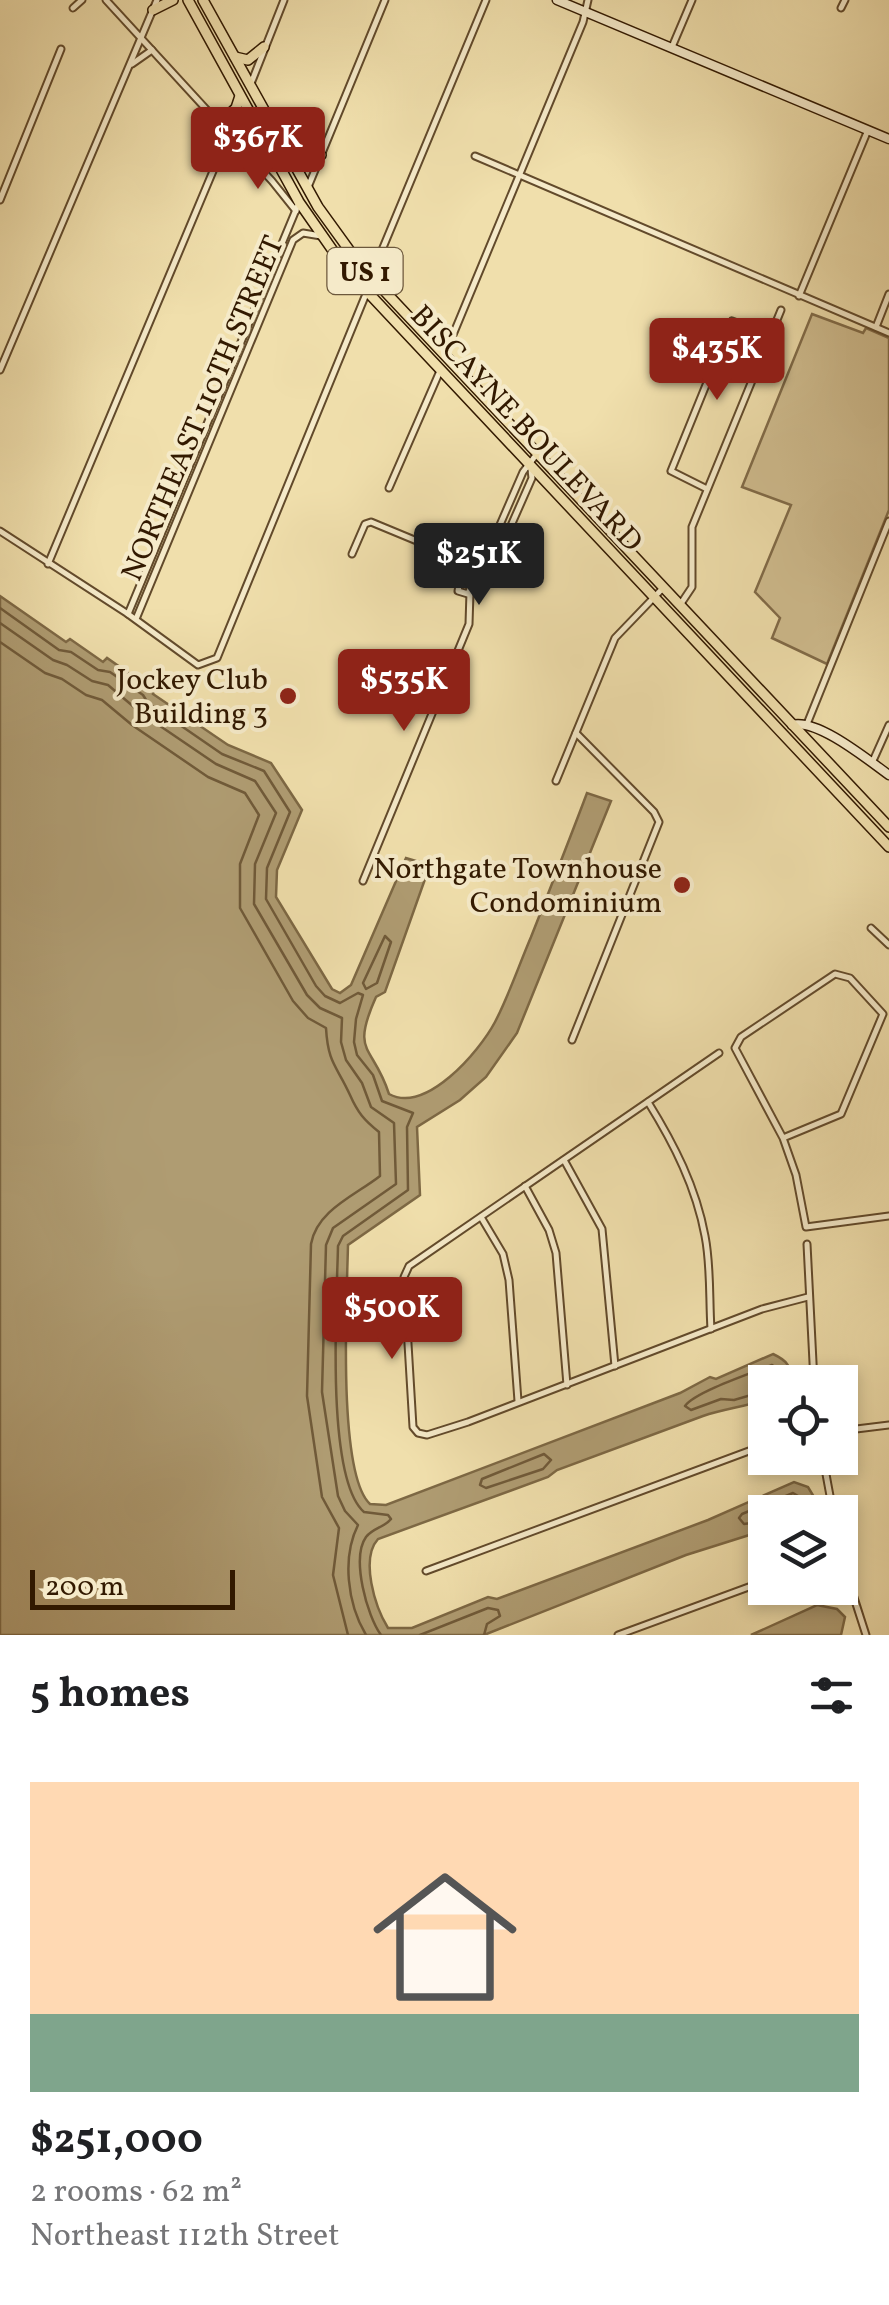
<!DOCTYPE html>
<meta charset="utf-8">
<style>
:root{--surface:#fff;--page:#f2f2f2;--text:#202124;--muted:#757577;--accent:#8f2418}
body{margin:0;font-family:Vollkorn,serif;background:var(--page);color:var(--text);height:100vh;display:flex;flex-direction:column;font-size:38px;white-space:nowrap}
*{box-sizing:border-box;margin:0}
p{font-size:32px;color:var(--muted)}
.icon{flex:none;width:55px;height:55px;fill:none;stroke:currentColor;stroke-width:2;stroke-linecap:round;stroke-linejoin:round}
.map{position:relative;height:1635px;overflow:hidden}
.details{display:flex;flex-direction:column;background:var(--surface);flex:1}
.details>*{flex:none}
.tools{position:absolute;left:748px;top:1365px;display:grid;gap:20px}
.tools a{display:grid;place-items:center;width:110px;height:110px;border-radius:0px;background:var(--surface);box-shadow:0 5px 15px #0003;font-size:50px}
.scale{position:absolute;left:30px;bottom:25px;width:205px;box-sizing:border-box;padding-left:10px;border:5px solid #321900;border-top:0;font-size:28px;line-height:35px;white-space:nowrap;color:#321900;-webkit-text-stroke:8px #f5eac9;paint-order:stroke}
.price{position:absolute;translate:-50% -85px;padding:0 22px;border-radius:10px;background:var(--accent);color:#fff;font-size:32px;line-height:65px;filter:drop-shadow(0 2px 5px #0008)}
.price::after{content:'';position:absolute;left:50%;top:60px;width:30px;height:22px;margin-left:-15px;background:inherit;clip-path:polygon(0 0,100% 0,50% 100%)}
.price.on{background:#222;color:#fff}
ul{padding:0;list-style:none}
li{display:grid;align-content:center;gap:20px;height:530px;padding:0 30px}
li span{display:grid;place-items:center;height:310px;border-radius:0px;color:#555}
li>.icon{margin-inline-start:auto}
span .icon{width:180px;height:180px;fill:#fffc;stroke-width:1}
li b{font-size:42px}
h2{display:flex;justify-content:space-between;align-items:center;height:120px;padding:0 30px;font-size:42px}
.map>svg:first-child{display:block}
.green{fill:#d0bd8f;stroke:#816b48;stroke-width:2.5}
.water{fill:#af9c72;stroke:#7d6844;stroke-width:2.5}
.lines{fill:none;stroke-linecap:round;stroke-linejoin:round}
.shore{stroke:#705a39;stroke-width:2.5}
.street-casing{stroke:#624a2b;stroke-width:9}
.secondary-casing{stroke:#321900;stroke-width:11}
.primary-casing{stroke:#321900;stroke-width:12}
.street{stroke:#f5eac9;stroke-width:5}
.secondary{stroke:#f5eac9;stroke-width:8}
.primary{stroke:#f0dfac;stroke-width:9}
.poi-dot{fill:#8f2418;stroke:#f5eac9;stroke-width:4}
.labels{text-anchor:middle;stroke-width:8;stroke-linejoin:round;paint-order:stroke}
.shield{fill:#f5eac9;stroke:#6c583c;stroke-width:2.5}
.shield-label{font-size:28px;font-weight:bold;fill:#321900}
.street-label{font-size:30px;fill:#321900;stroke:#f5eac9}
.poi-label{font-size:30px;fill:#321900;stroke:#f5eac9;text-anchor:end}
</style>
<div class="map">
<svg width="889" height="1635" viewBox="0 0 889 1635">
<rect width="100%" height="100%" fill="#f0dfac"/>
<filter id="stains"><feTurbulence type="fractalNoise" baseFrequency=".002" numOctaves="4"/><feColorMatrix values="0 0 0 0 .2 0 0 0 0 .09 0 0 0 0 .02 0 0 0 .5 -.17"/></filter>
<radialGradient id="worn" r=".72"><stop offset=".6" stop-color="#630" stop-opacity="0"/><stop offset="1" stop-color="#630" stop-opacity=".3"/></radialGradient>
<!-- green -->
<path class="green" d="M812 314 863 333 866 328 889 338V510L827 664 772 638 780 618 755 592 791 505 742 487Z"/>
<!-- water -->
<g class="water">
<path d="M0 596 66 642 70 639 103 662 107 658 154 691 153 694 228 745 271 763 302 810 277 870 276 897 332 989 340 993 351 985 406 858 430 865 385 992 376 997C350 1055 373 1044 389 1094 426 1114 479 1052 495 1022 509 995 519 965 531 937 550 889 569 841 587 793L611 801 517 1033 486 1077 460 1100 417 1127 420 1195 348 1245C347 1294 337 1474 370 1504L386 1505 680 1393 710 1377 716 1379 773 1354C788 1361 791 1366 790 1382H765V1400C743 1407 724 1409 703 1416L557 1470 548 1477 378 1539C360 1559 375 1607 388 1628H412L488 1597 497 1599 708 1520 794 1482 808 1487 814 1497 810 1512H765V1530L686 1555 484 1635H0Z"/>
<path d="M817 1605 837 1609 845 1617 841 1635H751Z"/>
</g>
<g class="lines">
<!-- shore -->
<g class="shore">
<path d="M0 608 59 650 71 652 98 670 110 672 143 695 148 703 222 754 264 771 290 812 267 868 266 899 316 986 325 996 340 1003 358 993 363 995 356 1019 354 1042 357 1055 373 1075 382 1101 413 1113 407 1127 408 1190 343 1236 338 1246C337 1299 325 1478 364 1512L388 1515 391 1519C385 1527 373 1528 366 1537 351 1558 367 1616 381 1635"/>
<path d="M0 623 53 660 67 665 92 681 108 685 141 713 216 764 255 781 276 813 255 864 254 904 307 995 320 1008 342 1018 341 1042 346 1060 362 1083 371 1107 394 1123 396 1184 333 1228 326 1245 322 1392 338 1496 345 1511 358 1525C342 1557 347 1603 366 1635"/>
<path d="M0 642 45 673 62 679 86 695 102 700 132 725 208 777 245 793 259 815 240 864V908L293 1001 308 1018 326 1028C328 1064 337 1066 350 1095 358 1113 364 1120 379 1132L380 1176C356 1195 317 1210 311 1244L307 1396 322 1497 339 1528 333 1575 348 1635"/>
<path d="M385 936 391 942 377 983 366 989 363 983Z"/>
<path d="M765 1391 734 1400 721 1399 691 1410 685 1406C695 1392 752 1373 772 1365L780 1371 781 1382"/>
<path d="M544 1454 551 1460 543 1469 486 1488 480 1485 482 1479Z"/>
<path d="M765 1521 744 1524 739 1518 742 1514 793 1493 803 1499 802 1512"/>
<path d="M420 1635 488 1608 498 1610 500 1616 487 1624 484 1635"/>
</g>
<defs>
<g id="street">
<path d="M106 0 272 181 296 211"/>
<path d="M73 8 82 0"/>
<path d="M841 8 845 0"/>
<path d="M672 47 692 0"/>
<path d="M132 64 152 50"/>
<path d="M250 86 284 0"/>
<path d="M475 156 889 333"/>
<path d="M308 187 385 0"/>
<path d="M0 200 61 49"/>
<path d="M372 274 486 0"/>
<path d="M799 296 868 130"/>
<path d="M876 327 889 294"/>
<path d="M445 354 583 22 588 0"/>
<path d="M0 370 157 0"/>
<path d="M389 488 440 371"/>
<path d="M707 489 671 471 732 321 770 335"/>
<path d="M0 531 128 614 198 665 217 658 366 294"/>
<path d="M499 542 506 537 532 478 531 470"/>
<path d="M352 554 365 524 371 522 441 551 460 580 458 591 468 594 472 583 466 578 460 580"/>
<path d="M48 564 229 133"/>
<path d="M472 583C488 571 504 555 496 534L523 472 536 455"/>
<path d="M680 605 692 587V527L781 310"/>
<path d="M128 614 298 205"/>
<path d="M136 619 293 240 303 233 321 236"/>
<path d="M807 724 889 521"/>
<path d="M872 763 889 725"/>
<path d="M556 781 615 638 663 588"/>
<path d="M363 881 469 624 470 592"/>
<path d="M871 928 889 945"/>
<path d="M572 1040 659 822 654 812 576 733"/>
<path d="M719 1053 409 1266 404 1277 413 1427 418 1433 427 1435 468 1422 762 1309 808 1297"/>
<path d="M648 1102C674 1144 696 1187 705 1236 711 1266 709 1299 711 1329"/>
<path d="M783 1138 841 1114 883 1014 850 978 835 974 741 1037 735 1048 783 1138 796 1175 806 1227 889 1216"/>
<path d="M564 1160 602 1229 615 1366"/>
<path d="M525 1186 549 1230 556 1253 567 1385"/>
<path d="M481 1217 503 1254 509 1280 518 1401"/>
<path d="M807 1244 814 1382"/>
<path d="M840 1431 889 1425"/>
<path d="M823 1458 833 1512"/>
<path d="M840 1554 866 1635"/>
<path d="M426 1571 765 1445"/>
<path d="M618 1635 765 1581"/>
</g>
<g id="secondary">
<path d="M557 0 889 139"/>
<path d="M792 725C817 718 868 760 889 775"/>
</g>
<g id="primary">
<path d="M188 0 299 202 345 268 889 847"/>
<path d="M203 0 318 207 360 265 889 827"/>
<path d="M153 10 173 0"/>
<path d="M235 57 248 60 264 47"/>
<path d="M220 123 236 108 240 96"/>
<path d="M229 133C234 122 239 114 252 119"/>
<path d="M291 160 309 165 321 155"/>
</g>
</defs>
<!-- street casing -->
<use href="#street" class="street-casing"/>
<!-- secondary casing -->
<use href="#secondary" class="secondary-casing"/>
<!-- primary casing -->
<use href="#primary" class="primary-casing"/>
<!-- street -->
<use href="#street" class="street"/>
<!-- secondary -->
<use href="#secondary" class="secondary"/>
<!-- primary -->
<use href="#primary" class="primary"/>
</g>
<!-- markers -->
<g class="poi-dot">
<circle cx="288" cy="696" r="10"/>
<circle cx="682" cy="885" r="10"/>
</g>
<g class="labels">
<!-- shield labels -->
<rect class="shield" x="327.5" y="248" width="75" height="46" rx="8"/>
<g class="shield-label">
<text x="365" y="281">US 1</text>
</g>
<!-- street labels -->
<g class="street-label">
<text transform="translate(202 408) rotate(-67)" y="10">NORTHEAST 110TH STREET</text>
<text transform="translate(527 428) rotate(47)" y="10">BISCAYNE BOULEVARD</text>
</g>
<!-- poi labels -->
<g class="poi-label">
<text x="268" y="689">Jockey Club<tspan x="268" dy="34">Building 3</tspan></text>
<text x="662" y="878">Northgate Townhouse<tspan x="662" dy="34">Condominium</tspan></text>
</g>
</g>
<rect width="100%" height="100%" filter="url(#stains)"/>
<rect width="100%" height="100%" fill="url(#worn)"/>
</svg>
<div class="tools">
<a><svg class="icon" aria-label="locate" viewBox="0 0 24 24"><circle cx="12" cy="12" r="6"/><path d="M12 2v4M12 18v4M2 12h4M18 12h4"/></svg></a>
<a><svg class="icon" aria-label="layers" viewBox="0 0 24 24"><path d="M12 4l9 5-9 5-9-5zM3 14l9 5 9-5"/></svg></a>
</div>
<div class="scale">200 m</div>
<b class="price" style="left:258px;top:192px">$367K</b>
<b class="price" style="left:717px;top:403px">$435K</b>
<b class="price on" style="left:479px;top:608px">$251K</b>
<b class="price" style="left:404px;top:734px">$535K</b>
<b class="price" style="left:392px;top:1362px">$500K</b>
</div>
<section class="details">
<h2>5 homes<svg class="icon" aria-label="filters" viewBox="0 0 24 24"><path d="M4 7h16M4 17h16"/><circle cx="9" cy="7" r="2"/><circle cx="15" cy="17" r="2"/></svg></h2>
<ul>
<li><span style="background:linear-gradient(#ffd9b3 75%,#7fa58c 0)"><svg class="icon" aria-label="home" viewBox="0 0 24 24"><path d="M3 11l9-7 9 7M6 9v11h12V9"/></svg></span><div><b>$251,000</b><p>2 rooms · 62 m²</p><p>Northeast 112th Street</p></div></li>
</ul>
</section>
